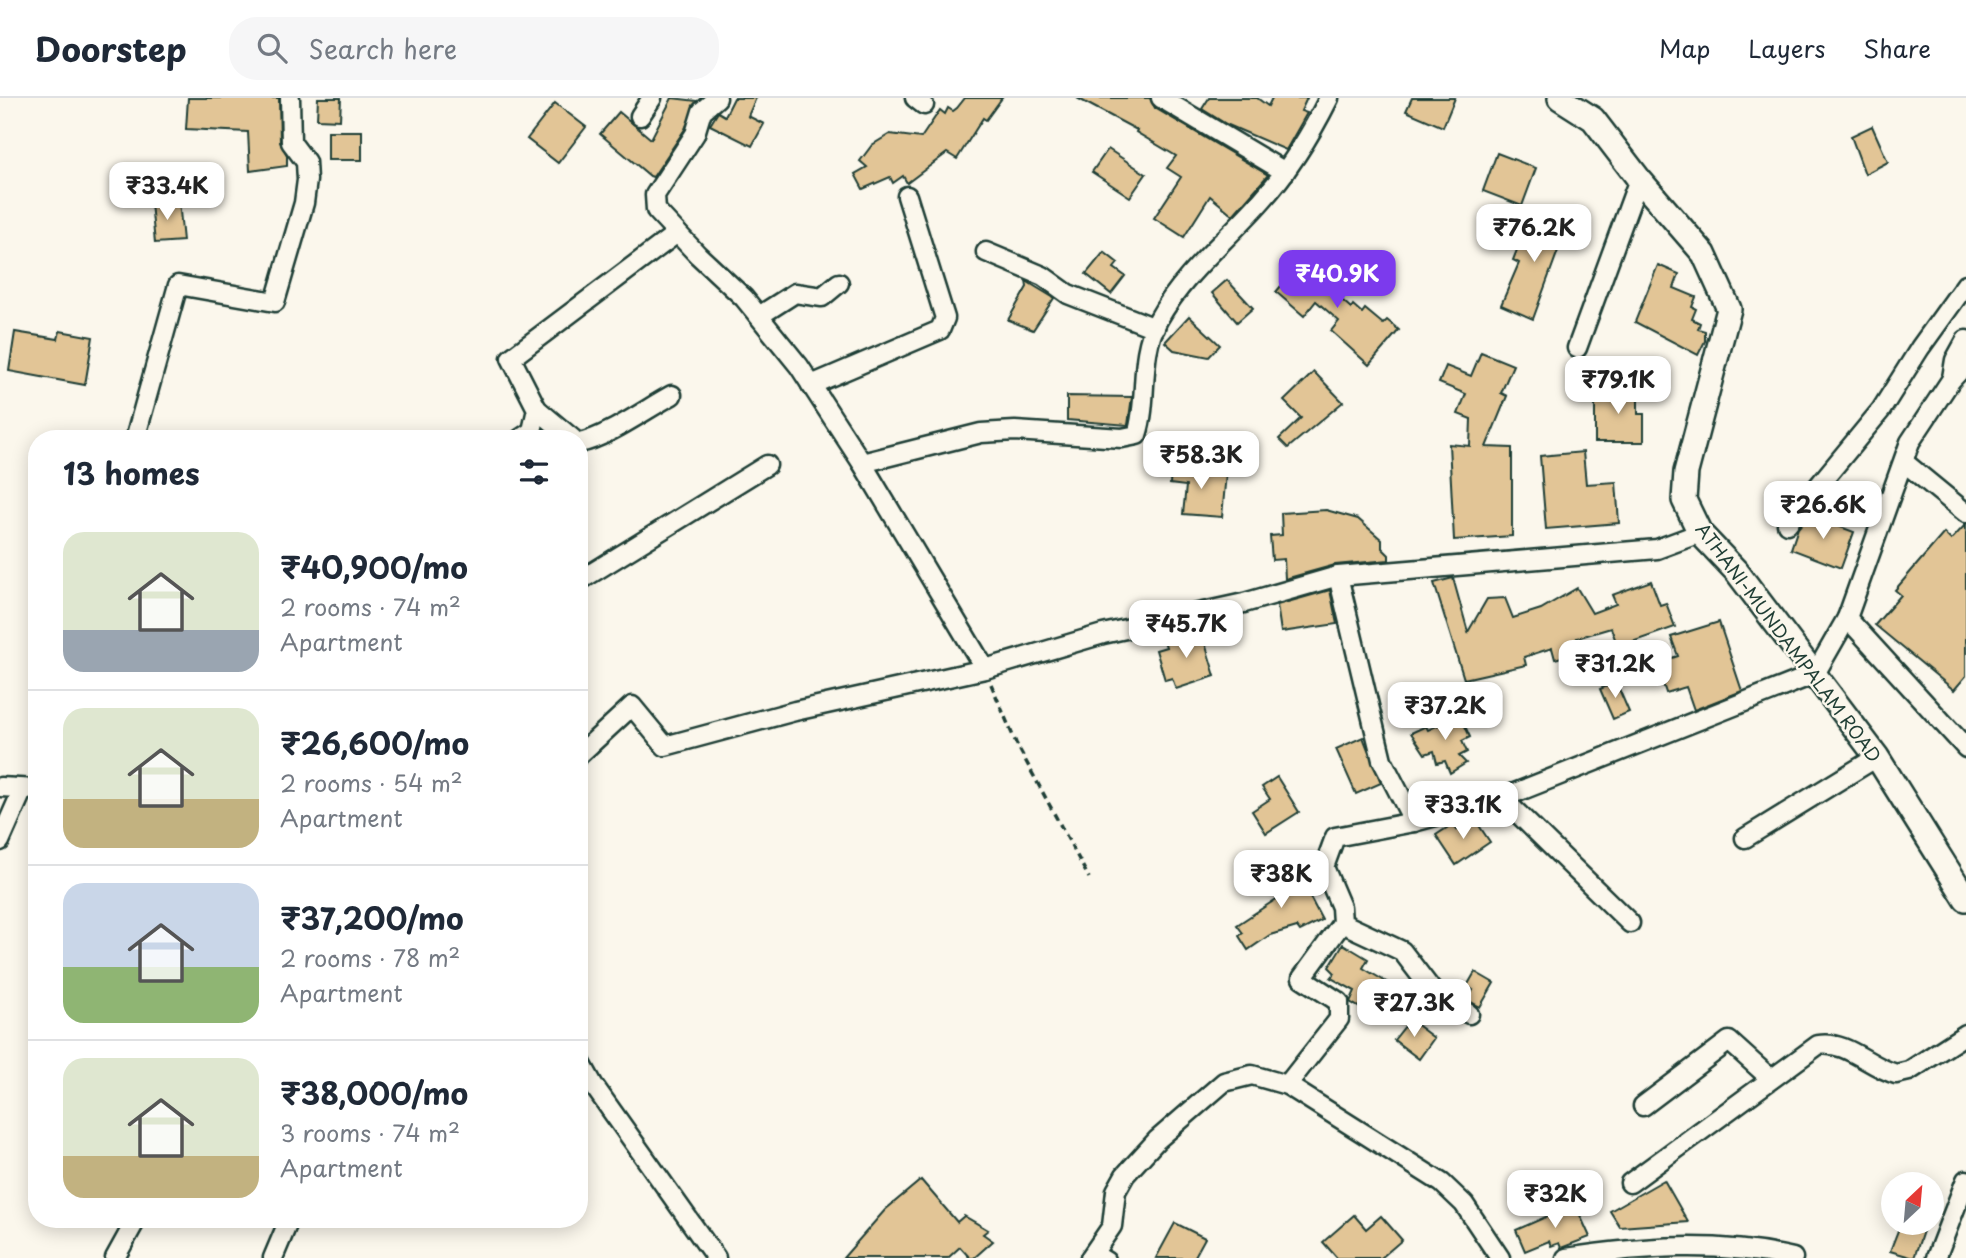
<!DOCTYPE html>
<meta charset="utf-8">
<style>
:root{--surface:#fff;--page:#f6f6f7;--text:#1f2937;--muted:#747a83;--line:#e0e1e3;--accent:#7c3aed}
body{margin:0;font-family:"Playpen Sans",sans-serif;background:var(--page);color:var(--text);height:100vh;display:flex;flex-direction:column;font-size:26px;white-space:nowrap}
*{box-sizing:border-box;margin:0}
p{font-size:23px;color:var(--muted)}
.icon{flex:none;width:38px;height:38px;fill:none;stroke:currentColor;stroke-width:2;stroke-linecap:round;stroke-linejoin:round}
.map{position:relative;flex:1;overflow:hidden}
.panel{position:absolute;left:28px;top:332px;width:560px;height:798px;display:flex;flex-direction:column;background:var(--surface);border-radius:28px;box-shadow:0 4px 18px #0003}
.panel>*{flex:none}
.needle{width:46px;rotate:26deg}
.tools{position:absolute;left:1881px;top:1074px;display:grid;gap:14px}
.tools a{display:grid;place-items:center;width:63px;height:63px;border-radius:50%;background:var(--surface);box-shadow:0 4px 18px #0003;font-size:35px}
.price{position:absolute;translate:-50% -60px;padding:0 16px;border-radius:14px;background:#fff;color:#222;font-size:23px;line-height:46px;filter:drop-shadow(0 2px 4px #0008)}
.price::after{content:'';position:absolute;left:50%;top:42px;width:21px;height:16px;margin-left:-10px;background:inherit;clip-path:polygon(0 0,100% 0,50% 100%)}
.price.on{background:var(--accent);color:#fff}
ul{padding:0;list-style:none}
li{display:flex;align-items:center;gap:21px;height:175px;padding:0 35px}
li+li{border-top:2px solid var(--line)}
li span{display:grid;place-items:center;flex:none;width:196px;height:140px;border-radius:21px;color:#555}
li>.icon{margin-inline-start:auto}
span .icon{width:84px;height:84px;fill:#fffc;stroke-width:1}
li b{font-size:30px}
h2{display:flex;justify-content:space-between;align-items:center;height:84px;padding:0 35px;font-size:30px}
header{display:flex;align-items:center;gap:42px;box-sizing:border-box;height:98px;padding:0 35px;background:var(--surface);border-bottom:2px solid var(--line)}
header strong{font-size:33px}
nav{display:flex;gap:38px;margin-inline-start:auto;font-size:24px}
.search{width:490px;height:63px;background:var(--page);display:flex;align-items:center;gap:18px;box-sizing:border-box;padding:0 24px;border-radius:28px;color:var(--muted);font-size:26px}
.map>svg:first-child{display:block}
.building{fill:#e2c596;stroke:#1f3d34;stroke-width:2}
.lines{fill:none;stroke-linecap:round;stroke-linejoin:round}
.service-casing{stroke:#1f3d34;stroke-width:14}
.minor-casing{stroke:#1f3d34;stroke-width:23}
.tertiary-casing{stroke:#1f3d34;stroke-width:28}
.path{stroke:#1f3d34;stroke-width:3.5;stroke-dasharray:7 5;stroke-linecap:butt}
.service{stroke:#fbf7ec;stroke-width:9}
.minor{stroke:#fbf7ec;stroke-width:18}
.tertiary{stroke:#fbf7ec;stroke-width:23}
.labels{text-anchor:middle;stroke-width:5;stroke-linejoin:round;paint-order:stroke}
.street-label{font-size:18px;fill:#1f3d34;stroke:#fbf7ec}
</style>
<header>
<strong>Doorstep</strong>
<div class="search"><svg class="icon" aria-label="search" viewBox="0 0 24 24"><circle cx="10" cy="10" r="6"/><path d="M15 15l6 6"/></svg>Search here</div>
<nav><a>Map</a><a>Layers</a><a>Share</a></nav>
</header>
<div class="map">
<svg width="1966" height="1160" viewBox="0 0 1966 1160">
<rect width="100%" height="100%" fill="#fbf7ec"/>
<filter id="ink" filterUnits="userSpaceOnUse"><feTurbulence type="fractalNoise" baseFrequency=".0143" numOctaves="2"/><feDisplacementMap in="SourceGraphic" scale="14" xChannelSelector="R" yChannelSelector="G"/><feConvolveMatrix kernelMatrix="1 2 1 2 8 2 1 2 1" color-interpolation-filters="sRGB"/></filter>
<g filter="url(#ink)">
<!-- building -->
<g class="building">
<path d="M188 0H279L280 44 287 57V68L250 73 248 34 186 31Z"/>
<path d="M318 0H341L340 22 317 21Z"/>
<path d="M672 0 697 3 685 31 653 79 650 78 600 36 619 14 651 41Z"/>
<path d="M734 0H756L748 18 764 26 752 48 710 27 718 14 725 18Z"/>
<path d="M965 0H1002L986 22 983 20 957 61 947 55 907 85 903 78 893 85 890 79 863 91 855 76 867 69 860 63 872 47 890 36 921 40 940 12 945 16 948 10 953 13 957 10Z"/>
<path d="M1077 0H1150L1155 10 1268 77 1233 117 1210 98 1184 139 1154 120 1181 79 1167 70 1176 58 1136 34 1137 32Z"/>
<path d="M1209 0H1257L1268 8 1272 0H1307L1301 13 1307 15 1286 52 1226 26 1202 11Z"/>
<path d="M1412 0H1455L1443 29 1406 13Z"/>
<path d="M555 5 586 29 558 65 527 41Z"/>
<path d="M1872 28 1888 64 1865 76 1851 38Z"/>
<rect x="328" y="33" width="34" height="29"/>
<path d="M1108 51 1146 76 1130 99 1092 74Z"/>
<path d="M1497 55 1536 70 1522 108 1483 93Z"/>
<path d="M179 103 183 143 155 145 151 105Z"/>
<path d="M1532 114 1567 128 1533 221 1501 207 1519 165 1513 162Z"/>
<path d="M1104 154 1118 165 1114 170 1125 178 1111 196 1086 176Z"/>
<path d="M1307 157 1335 180 1327 189 1351 210 1353 207 1362 215 1365 211 1383 226 1387 222 1399 232 1369 267 1331 233 1339 223 1316 203 1304 218 1276 194Z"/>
<path d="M1658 167 1679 176 1674 190 1696 199 1692 209 1696 211 1692 221 1700 225 1698 231 1705 233V243L1698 257 1635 224Z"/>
<path d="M1227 182 1253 210 1237 224 1212 195Z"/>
<path d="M1026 183 1054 200 1033 232 1008 222 1027 189Z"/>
<path d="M1189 218 1220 247 1209 259 1174 252 1165 244Z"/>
<path d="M60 233 93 239 85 287 9 273 15 234 58 241Z"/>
<path d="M1481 254 1513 267 1501 295 1507 298 1486 349 1512 350V438L1454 442 1449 346 1470 348 1471 321 1458 316 1466 296 1439 285 1446 268 1471 278Z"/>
<path d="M1314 274 1343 304 1288 350 1279 341 1301 320 1284 303Z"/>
<path d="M1595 291H1638V316H1644V344H1595Z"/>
<path d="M1067 298 1132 299 1128 327 1067 322Z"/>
<path d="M1583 354 1586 386 1616 384 1619 425 1546 431 1540 358Z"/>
<path d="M1171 370 1226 375 1222 419 1183 416 1186 388 1170 386Z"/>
<path d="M1326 412 1358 421 1382 442V450L1389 457V462L1335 467 1285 481 1284 461 1272 462 1270 438 1282 437 1281 415Z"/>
<path d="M1809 417 1854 434 1841 470 1791 451 1798 430Z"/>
<path d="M1966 426V578L1954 592 1875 527 1901 497 1895 492 1944 435 1951 442Z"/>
<path d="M1453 480 1468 534 1487 501 1505 500 1513 520 1541 511 1577 490 1592 515 1616 506 1612 497 1651 483 1660 507 1666 505 1675 529 1618 549 1611 530 1577 540 1581 553 1555 561 1552 550 1524 559 1526 567 1464 581 1434 485Z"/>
<path d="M1330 492 1337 526 1281 534 1277 507Z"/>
<path d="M1719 524 1742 593 1694 612 1686 589 1666 595 1656 565 1678 558 1671 539Z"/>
<path d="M1201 532 1215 578 1176 591 1172 580 1165 582 1156 552 1166 549 1164 543Z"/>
<path d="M1616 584 1629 614 1613 621 1600 591Z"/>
<path d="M1460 617 1470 639 1462 643 1467 654 1459 658 1466 665 1450 675 1445 663 1437 665 1434 653 1425 656 1411 635 1426 628 1428 632Z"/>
<path d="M1363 639 1381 685 1356 696 1336 651Z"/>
<path d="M1277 679 1299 714 1266 735 1252 713 1270 701 1262 689Z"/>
<path d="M1474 720 1490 744 1456 767 1436 737 1453 726 1457 732Z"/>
<path d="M1292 765 1322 822 1300 833 1297 829 1270 837 1248 852 1239 838 1243 835 1237 827 1281 798 1270 776Z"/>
<path d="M1343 846 1368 861 1363 870 1398 891 1383 916 1371 909 1367 914 1350 904 1355 893 1331 880 1335 875 1329 869Z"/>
<path d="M1475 874 1494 885 1480 909 1467 902 1473 892 1467 888Z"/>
<path d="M1410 922 1434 940 1419 961 1394 942Z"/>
<path d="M921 1082 957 1124 964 1118 988 1132 983 1136 993 1143 974 1160H970L960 1149 948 1160H843L885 1112Z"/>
<path d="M1664 1082 1688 1124 1620 1129 1610 1113Z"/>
<path d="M1575 1106 1590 1139 1561 1150 1559 1145 1551 1148 1549 1143 1525 1153 1516 1132Z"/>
<path d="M1354 1117 1366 1131 1381 1118 1402 1142 1381 1160H1337L1323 1144Z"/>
<path d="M1175 1125 1205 1140 1194 1160H1156Z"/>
<path d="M1901 1125 1924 1130 1914 1160 1890 1153Z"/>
</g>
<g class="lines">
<defs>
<path id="service" d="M1096 1152 1109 1160"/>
<g id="minor">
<path d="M717 0 702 13 695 36 655 97 656 112 698 157 744 200 799 268 862 365 985 571"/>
<path d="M915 0 924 7"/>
<path d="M1161 0 1285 74"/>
<path d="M640 18 652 0"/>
<path d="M986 154 1043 178 1068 196 1155 230"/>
<path d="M759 218 795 195 822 199 839 185"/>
<path d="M1577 250 1639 81"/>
<path d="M1952 280 1955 262 1966 242"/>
<path d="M811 287 940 232 945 220 907 98"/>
<path d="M537 311 573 341"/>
<path d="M135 341 178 187 275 204 304 105 307 82 306 64 291 44 290 0"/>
<path d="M520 341 532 333 537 311 511 260 677 135"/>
<path d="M579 345C606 340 646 311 672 297"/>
<path d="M862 365 981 335 1015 333 1122 340 1137 337C1149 300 1138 258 1158 222 1184 175 1227 142 1262 102 1289 72 1311 36 1329 0"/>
<path d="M1905 365 1966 415"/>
<path d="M1787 426 1881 312 1920 250 1966 186"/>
<path d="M1338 478 1382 662 1414 724"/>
<path d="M579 483 767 367"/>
<path d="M1847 520 1966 650"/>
<path d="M579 657 632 608 665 648 795 613 985 571 1103 536 1244 505 1338 478 1657 451 1700 435"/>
<path d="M0 689 37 691"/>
<path d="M1502 700 1630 825"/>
<path d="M1745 740 1877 659"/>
<path d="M0 743 23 691"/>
<path d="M1469 916 1434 895 1402 853 1342 825 1341 809 1324 769 1335 739 1414 724 1502 700 1815 576 1847 520 1910 344 1951 282 1966 266"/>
<path d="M579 961 594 988 716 1160"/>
<path d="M1287 987 1339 921V904L1302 880 1342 825"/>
<path d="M1643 1008 1729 943 1771 981"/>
<path d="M1630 1085 1818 947C1847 942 1869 969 1896 976L1909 973 1966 936"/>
<path d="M115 1160 136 1122"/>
<path d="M273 1160 289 1122"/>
<path d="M1090 1160 1112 1128 1116 1093 1125 1077 1157 1042 1224 984 1252 977 1287 987 1442 1085 1464 1106 1500 1160"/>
<path d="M1566 1160C1641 1148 1719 1143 1793 1160"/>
<path d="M1936 1160 1966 1082"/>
</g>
<path id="tertiary" d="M1560 0 1593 21 1639 81 1704 156 1729 211 1686 374 1684 402 1700 435 1737 474 1877 659 1966 801"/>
</defs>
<!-- service casing -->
<use href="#service" class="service-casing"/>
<!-- minor casing -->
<use href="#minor" class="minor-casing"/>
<!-- tertiary casing -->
<use href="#tertiary" class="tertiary-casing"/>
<!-- path -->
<path class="path" d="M991 586 1016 645 1089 780"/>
<!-- service -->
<use href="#service" class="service"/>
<!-- minor -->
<use href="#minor" class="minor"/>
<!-- tertiary -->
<use href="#tertiary" class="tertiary"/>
</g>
</g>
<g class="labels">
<!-- street labels -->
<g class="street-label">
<text transform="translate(1788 545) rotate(53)" y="6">ATHANI-MUNDAMPALAM ROAD</text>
</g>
</g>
</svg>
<div class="tools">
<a><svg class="needle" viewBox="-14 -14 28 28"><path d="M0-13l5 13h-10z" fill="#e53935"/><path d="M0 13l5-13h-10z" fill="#747a83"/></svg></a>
</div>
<b class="price" style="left:167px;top:124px">₹33.4K</b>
<b class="price" style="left:1534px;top:166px">₹76.2K</b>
<b class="price on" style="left:1337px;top:212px">₹40.9K</b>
<b class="price" style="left:1618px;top:318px">₹79.1K</b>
<b class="price" style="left:1201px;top:393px">₹58.3K</b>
<b class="price" style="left:1823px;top:443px">₹26.6K</b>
<b class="price" style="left:1186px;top:562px">₹45.7K</b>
<b class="price" style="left:1615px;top:602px">₹31.2K</b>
<b class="price" style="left:1445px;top:644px">₹37.2K</b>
<b class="price" style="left:1463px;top:743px">₹33.1K</b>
<b class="price" style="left:1281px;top:812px">₹38K</b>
<b class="price" style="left:1414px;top:941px">₹27.3K</b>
<b class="price" style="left:1555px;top:1132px">₹32K</b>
<section class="panel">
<h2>13 homes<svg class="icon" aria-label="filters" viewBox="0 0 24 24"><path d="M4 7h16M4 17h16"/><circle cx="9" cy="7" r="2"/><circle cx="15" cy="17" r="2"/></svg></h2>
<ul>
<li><span style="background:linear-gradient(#dfe7d0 70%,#9aa5b1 0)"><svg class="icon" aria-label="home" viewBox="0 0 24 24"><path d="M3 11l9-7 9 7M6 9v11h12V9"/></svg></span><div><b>₹40,900/mo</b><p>2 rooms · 74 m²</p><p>Apartment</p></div></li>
<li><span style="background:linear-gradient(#dfe7d0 65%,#c2b280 0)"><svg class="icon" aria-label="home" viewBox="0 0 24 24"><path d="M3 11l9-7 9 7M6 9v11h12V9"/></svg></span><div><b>₹26,600/mo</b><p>2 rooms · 54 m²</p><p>Apartment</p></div></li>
<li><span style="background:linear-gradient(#c9d6e8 60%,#8fb573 0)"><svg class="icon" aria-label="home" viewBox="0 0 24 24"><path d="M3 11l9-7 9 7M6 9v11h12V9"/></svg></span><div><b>₹37,200/mo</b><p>2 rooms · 78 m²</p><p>Apartment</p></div></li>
<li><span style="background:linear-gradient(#dfe7d0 70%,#c2b280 0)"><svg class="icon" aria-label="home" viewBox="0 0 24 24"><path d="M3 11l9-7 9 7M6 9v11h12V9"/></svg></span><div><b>₹38,000/mo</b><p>3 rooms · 74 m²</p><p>Apartment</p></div></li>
</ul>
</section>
</div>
